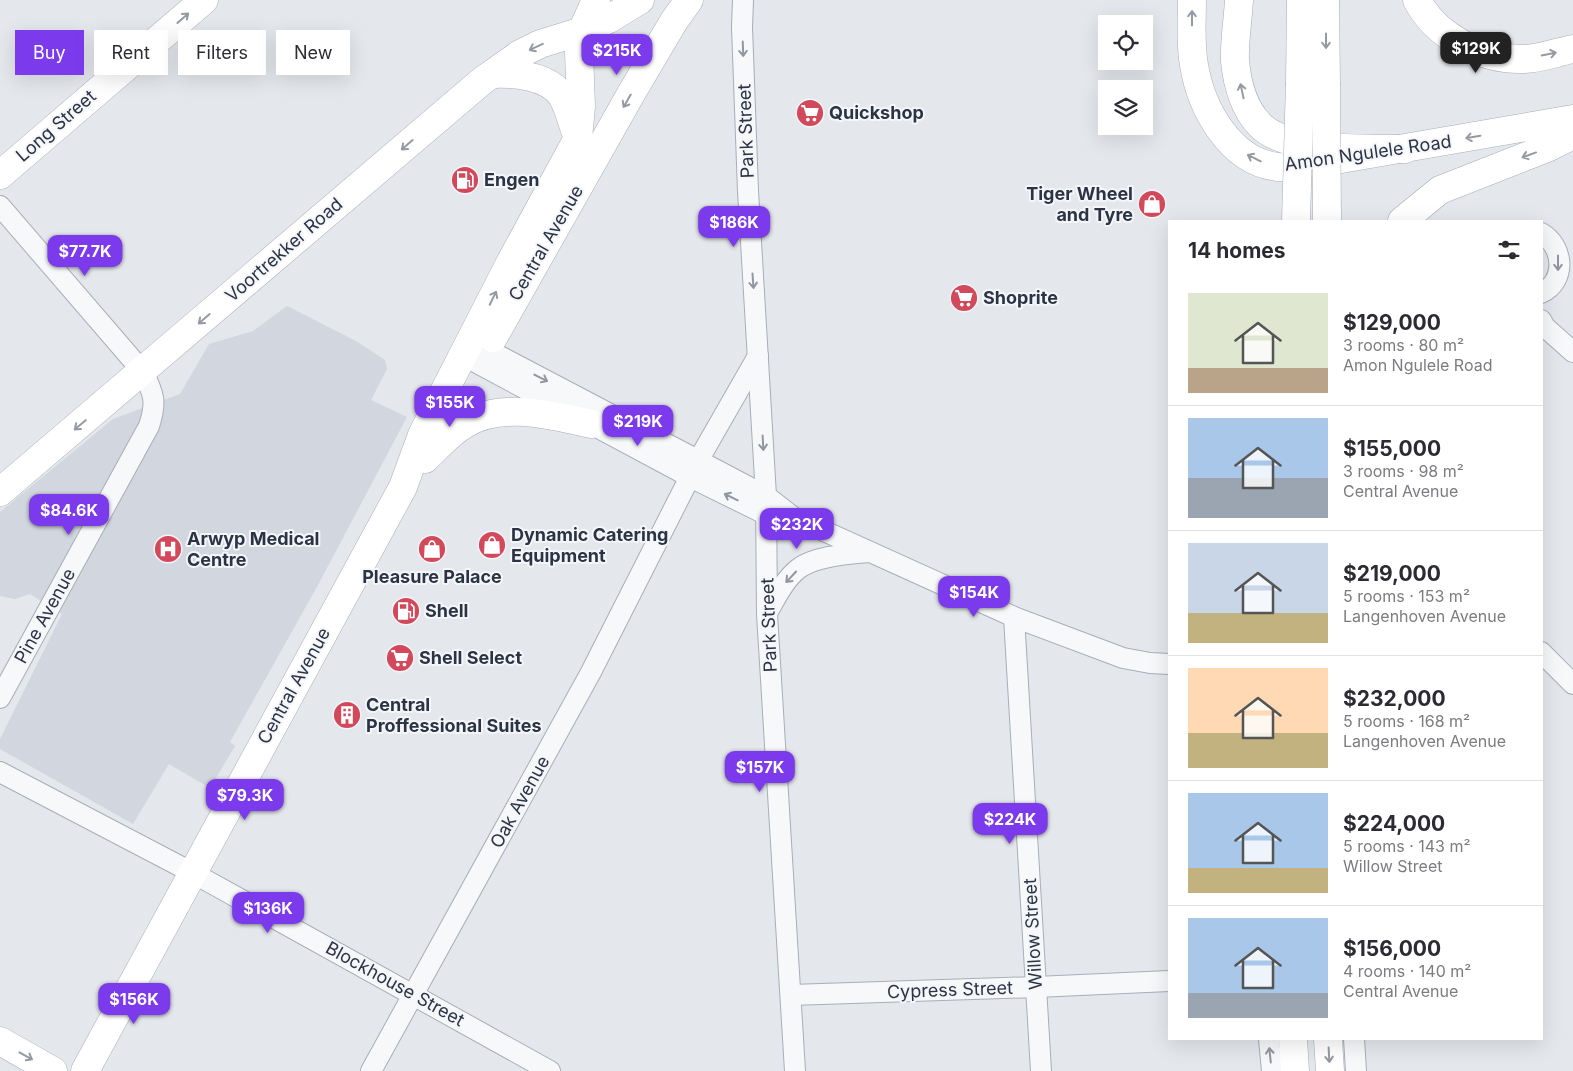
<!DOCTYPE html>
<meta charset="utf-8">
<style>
:root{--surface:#fff;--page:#f7f7f7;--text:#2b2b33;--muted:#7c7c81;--line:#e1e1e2;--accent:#7c3aed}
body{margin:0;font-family:Inter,sans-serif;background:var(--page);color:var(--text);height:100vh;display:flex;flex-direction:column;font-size:19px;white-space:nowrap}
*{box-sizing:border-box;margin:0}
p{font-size:16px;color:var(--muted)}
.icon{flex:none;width:28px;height:28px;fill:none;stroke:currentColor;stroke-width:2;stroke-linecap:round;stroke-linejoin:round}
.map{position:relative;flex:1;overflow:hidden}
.details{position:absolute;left:1168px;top:220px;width:375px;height:820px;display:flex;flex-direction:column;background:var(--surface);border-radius:0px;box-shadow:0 5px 20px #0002}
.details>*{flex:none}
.hud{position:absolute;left:15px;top:30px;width:475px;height:45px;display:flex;gap:10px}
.buttons{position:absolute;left:1098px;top:15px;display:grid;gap:10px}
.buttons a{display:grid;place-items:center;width:55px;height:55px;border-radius:0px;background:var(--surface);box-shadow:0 5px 20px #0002;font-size:25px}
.price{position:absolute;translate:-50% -42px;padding:0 11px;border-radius:10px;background:var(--accent);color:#fff;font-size:16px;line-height:32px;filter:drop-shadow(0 1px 2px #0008)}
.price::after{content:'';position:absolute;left:50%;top:30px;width:15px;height:11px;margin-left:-8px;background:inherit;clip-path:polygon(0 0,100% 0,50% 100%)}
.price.current{background:#222;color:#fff}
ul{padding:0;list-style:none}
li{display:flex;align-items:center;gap:15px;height:125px;padding:0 20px}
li+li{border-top:1px solid var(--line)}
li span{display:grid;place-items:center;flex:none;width:140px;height:100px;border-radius:0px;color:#555}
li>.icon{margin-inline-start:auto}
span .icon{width:60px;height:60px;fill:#fffc;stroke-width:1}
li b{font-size:21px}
h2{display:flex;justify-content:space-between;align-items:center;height:60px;padding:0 20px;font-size:21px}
.tag{padding:0 18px;border-radius:0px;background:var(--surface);box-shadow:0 5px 20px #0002;font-size:18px;line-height:45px}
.tag.current{background:var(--accent);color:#fff}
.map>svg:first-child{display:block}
.built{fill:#d2d6de}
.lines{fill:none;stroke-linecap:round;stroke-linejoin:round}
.street-casing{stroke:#a9aeb7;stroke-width:22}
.secondary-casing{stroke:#a9aeb7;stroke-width:29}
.primary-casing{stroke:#a3abb8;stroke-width:29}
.street{stroke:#f7f8fa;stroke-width:20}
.secondary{stroke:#fff;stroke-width:28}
.primary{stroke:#fff;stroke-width:28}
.primary-bridge-casing{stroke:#a3abb8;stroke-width:29;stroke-linecap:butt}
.primary-bridge{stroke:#fff;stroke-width:28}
.oneway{stroke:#959aa2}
.oneway2{stroke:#9196a0}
.labels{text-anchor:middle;stroke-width:4;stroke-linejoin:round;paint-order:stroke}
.poi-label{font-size:18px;font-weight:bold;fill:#2b3445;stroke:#f4f6f9;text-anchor:start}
.street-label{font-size:18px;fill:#2b3445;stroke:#f4f6f9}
</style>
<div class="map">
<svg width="1573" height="1071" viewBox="0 0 1573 1071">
<rect width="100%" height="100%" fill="#e4e7ec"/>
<!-- built -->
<path class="built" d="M287 306 356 341 385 360 387 369 371 400 407 417 318 585 230 742 235 746 210 788 169 764 133 824 0 749V739L62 614 30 594 15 599 0 596V512L113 419 180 394 209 344 253 331Z"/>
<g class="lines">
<defs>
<g id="street">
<path d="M743 0 742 27 748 191 766 496 767 614 795 1071"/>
<path d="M0 206 143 372C154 394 157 402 149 426L0 698"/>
<path d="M1541 233C1564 246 1567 281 1541 293"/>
<path d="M1541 320 1545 327 1573 352"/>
<path d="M471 341 766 496 793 517 1014 617 1123 658 1150 663 1169 664"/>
<path d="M464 356 690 477 765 514 776 515"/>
<path d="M767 613C776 598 784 580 798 569 814 556 849 554 869 552"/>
<path d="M1014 617 1041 1071"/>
<path d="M1541 652 1573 684"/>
<path d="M0 772 193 873 550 1071"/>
<path d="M791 995 1036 987 1169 981"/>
<path d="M1269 1039 1272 1071"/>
<path d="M1354 1039 1356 1071"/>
<path d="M371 1071 591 672 699 459 758 356"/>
</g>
<g id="secondary">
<path d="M1192 0C1192 21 1190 44 1194 65 1201 108 1230 162 1278 167 1289 168 1301 165 1312 164L1573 119"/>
<path d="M1417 0C1436 37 1482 60 1523 59 1540 59 1557 52 1573 49"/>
<path d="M492 74C514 73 548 75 562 96 568 106 571 119 575 130"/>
<path d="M0 175 204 0"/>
<path d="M493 338 632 92 674 21 689 0"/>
<path d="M425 459C438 447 449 433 465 424 503 401 552 416 592 424"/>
<path d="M0 492 482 81 520 54 540 44 582 31 609 19 640 0"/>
<path d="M0 1041 53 1071"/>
<path d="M85 1071 403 487 422 435 510 263 578 138 581 107 579 52 582 31 596 0"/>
</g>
<g id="primary">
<path d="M1239 0C1238 20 1234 42 1235 61 1237 83 1244 109 1260 125 1287 153 1367 148 1405 149"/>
<path d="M1325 0 1326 83"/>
<path d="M1300 83 1301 0"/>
<path d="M1402 221 1440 190 1547 148 1573 135"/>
<path d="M1293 1039 1295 1071"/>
<path d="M1328 1039 1330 1071"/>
</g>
</defs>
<!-- street casing -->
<use href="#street" class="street-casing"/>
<!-- secondary casing -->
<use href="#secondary" class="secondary-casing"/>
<!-- primary casing -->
<use href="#primary" class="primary-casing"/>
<!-- street -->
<use href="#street" class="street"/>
<!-- secondary -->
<use href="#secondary" class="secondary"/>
<!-- primary -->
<use href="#primary" class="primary"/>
<defs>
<g id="primary-bridge">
<path d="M1326 83 1327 220"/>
<path d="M1296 221 1300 83"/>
</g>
</defs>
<!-- primary-bridge casing -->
<use href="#primary-bridge" class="primary-bridge-casing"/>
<!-- primary-bridge -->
<use href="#primary-bridge" class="primary-bridge"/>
</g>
<!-- one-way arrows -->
<defs><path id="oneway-shaft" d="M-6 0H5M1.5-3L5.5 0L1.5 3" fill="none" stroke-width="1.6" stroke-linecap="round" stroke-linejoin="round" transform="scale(1.25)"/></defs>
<g class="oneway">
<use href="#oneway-shaft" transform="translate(183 18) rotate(-41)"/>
<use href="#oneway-shaft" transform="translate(1192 18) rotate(-90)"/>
<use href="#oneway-shaft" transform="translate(1326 41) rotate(90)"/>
<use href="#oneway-shaft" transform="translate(536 47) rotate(155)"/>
<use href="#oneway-shaft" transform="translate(1549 54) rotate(-11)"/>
<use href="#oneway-shaft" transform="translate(1242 91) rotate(-102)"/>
<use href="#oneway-shaft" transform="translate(627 101) rotate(120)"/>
<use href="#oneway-shaft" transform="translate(1473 137) rotate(170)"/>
<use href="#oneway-shaft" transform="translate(407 145) rotate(139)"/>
<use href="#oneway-shaft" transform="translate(1529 155) rotate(160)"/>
<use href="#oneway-shaft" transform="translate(1254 158) rotate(-153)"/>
<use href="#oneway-shaft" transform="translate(493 298) rotate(-64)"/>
<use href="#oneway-shaft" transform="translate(204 319) rotate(139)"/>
<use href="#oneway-shaft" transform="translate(80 425) rotate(140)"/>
<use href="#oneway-shaft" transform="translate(1329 1055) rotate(87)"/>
<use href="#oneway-shaft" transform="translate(26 1056) rotate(29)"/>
</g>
<g class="oneway2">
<use href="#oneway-shaft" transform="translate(743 49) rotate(88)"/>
<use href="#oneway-shaft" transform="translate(1558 263) rotate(90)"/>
<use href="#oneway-shaft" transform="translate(753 281) rotate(86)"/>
<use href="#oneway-shaft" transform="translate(541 378) rotate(27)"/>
<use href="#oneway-shaft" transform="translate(763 443) rotate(87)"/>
<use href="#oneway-shaft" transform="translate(731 497) rotate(-154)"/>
<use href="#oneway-shaft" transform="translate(791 577) rotate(133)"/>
<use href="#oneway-shaft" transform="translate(1270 1055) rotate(-96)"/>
</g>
<!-- icons -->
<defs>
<symbol id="supermarket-disc" viewBox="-11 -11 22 22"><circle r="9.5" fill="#d1495b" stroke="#f4f6f9"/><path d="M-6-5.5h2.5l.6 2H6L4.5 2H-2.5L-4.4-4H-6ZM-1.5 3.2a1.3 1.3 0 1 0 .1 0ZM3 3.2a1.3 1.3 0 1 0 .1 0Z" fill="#fff"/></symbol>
<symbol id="fuel-disc" viewBox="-11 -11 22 22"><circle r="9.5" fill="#d1495b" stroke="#f4f6f9"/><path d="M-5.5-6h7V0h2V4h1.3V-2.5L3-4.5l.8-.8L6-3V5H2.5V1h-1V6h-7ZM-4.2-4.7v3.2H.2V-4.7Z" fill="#fff"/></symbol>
<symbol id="shop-disc" viewBox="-11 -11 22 22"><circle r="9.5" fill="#d1495b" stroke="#f4f6f9"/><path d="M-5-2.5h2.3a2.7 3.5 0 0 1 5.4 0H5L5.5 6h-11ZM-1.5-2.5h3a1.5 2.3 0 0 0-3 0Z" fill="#fff"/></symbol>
<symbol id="hospital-disc" viewBox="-11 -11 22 22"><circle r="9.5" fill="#d1495b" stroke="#f4f6f9"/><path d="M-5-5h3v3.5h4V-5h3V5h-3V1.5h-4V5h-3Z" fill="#fff"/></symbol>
<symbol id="building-disc" viewBox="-11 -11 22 22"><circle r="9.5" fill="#d1495b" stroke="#f4f6f9"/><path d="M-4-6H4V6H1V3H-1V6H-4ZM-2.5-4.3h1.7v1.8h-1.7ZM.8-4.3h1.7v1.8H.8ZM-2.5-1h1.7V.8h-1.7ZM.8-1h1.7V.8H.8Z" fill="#fff"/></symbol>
</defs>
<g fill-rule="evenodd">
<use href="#supermarket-disc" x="794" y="97" width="32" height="32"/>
<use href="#fuel-disc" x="449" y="164" width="32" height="32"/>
<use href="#shop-disc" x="1136" y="188" width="32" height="32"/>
<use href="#supermarket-disc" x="948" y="282" width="32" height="32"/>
<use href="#shop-disc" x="476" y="529" width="32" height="32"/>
<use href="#hospital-disc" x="152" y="533" width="32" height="32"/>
<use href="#shop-disc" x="416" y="533" width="32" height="32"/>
<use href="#fuel-disc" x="390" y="595" width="32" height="32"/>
<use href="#supermarket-disc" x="384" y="642" width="32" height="32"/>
<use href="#building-disc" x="331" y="699" width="32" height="32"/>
</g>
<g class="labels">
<!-- poi labels -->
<g class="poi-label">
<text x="829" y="119">Quickshop</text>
<text x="484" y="186">Engen</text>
<text x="1133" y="200" text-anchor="end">Tiger Wheel<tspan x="1133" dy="21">and Tyre</tspan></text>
<text x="983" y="304">Shoprite</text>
<text x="511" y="541">Dynamic Catering<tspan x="511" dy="21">Equipment</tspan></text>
<text x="187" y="545">Arwyp Medical<tspan x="187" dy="21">Centre</tspan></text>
<text x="432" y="583" text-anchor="middle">Pleasure Palace</text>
<text x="425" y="617">Shell</text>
<text x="419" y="664">Shell Select</text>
<text x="366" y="711">Central<tspan x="366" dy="21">Proffessional Suites</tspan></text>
</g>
<!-- street labels -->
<g class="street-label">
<text transform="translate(56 126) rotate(-41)" y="6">Long Street</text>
<text transform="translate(746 131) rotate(-92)" y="6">Park Street</text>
<text transform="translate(1368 153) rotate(-8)" y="6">Amon Ngulele Road</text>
<text transform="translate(546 243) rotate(-60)" y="6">Central Avenue</text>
<text transform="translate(284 250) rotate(-41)" y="6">Voortrekker Road</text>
<text transform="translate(45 616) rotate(-61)" y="6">Pine Avenue</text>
<text transform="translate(769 625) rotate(-92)" y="6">Park Street</text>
<text transform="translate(294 686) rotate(-61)" y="6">Central Avenue</text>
<text transform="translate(520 802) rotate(-61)" y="6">Oak Avenue</text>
<text transform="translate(1033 934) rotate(-93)" y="6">Willow Street</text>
<text transform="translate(395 984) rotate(29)" y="6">Blockhouse Street</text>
<text transform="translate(950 990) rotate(-2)" y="6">Cypress Street</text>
</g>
</g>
</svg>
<div class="buttons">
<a><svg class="icon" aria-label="locate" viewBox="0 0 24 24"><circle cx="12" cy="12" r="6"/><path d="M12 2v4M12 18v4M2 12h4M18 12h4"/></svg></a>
<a><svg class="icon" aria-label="layers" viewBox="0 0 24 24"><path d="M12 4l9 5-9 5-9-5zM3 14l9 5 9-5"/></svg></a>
</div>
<b class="price current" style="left:1476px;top:74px">$129K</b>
<b class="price" style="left:617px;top:76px">$215K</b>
<b class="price" style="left:734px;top:248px">$186K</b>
<b class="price" style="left:85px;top:277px">$77.7K</b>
<b class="price" style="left:450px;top:428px">$155K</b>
<b class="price" style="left:638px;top:447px">$219K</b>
<b class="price" style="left:69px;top:536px">$84.6K</b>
<b class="price" style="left:797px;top:550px">$232K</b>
<b class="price" style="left:974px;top:618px">$154K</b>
<b class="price" style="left:760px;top:793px">$157K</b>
<b class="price" style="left:245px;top:821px">$79.3K</b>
<b class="price" style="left:1010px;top:845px">$224K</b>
<b class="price" style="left:268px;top:934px">$136K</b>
<b class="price" style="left:134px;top:1025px">$156K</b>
<div class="hud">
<a class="tag current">Buy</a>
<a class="tag">Rent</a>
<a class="tag">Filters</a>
<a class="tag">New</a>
</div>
<section class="details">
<h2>14 homes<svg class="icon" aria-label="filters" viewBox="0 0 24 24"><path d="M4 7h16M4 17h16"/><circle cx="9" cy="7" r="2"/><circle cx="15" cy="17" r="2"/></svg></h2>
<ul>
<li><span style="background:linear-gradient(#dfe7d0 75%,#b9a48a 0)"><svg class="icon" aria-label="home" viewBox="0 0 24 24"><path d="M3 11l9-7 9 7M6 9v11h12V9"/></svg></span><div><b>$129,000</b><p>3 rooms · 80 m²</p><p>Amon Ngulele Road</p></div></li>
<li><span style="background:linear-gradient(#a9c7e8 60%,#9aa5b1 0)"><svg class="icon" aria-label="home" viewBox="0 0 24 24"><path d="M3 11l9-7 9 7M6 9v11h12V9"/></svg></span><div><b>$155,000</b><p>3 rooms · 98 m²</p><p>Central Avenue</p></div></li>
<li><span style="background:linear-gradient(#c9d6e8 70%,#c2b280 0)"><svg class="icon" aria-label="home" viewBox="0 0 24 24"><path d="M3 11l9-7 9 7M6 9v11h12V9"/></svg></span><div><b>$219,000</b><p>5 rooms · 153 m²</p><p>Langenhoven Avenue</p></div></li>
<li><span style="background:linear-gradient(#ffd9b3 65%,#c2b280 0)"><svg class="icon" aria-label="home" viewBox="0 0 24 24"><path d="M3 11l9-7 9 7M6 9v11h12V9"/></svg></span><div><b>$232,000</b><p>5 rooms · 168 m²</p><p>Langenhoven Avenue</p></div></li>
<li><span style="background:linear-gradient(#a9c7e8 75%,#c2b280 0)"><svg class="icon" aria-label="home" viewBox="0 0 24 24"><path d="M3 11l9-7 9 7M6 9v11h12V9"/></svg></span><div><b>$224,000</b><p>5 rooms · 143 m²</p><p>Willow Street</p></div></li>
<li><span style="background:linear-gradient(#a9c7e8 75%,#9aa5b1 0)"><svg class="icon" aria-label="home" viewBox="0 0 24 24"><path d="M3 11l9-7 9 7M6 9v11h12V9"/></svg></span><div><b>$156,000</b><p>4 rooms · 140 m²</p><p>Central Avenue</p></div></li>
</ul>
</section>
</div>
